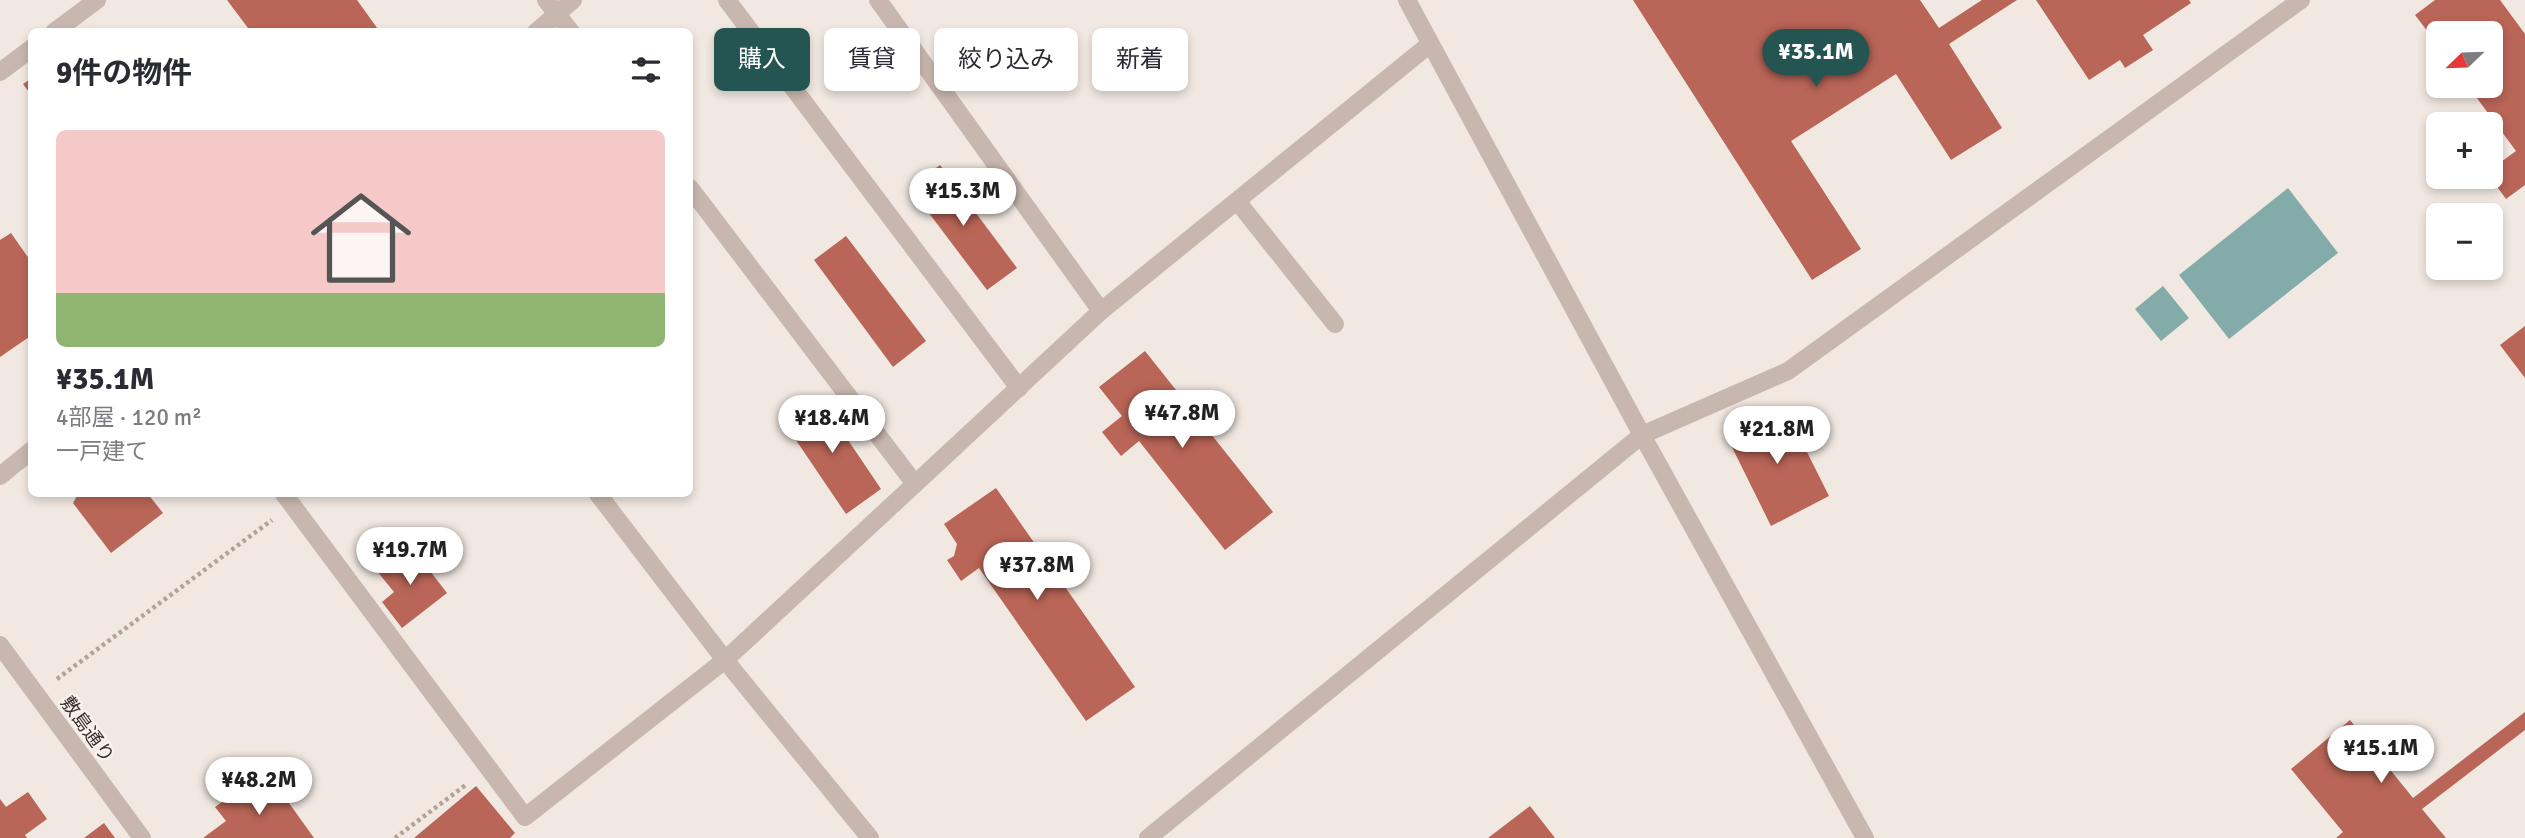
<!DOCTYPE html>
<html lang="ja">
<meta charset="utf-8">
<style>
:root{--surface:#fff;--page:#f2f2f3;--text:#2b2b33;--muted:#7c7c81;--line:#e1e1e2;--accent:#255553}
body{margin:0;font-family:Signika,"Noto Sans JP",sans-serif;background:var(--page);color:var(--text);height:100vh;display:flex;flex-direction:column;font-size:26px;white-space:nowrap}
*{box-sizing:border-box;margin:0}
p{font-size:23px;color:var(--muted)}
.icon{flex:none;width:38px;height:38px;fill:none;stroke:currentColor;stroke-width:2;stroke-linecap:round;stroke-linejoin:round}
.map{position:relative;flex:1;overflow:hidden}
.details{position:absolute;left:28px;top:28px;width:665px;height:469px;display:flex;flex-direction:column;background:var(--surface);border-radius:10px;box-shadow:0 4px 10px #0003}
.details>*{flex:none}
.guide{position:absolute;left:714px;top:28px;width:665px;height:63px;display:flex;gap:14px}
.needle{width:46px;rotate:247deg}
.tools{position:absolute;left:2426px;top:21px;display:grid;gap:14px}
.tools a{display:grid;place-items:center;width:77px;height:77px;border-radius:10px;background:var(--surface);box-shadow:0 4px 10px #0003;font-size:35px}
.price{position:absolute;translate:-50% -60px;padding:0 16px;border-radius:24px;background:#fff;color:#222;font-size:23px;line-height:46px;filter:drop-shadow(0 2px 4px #0008)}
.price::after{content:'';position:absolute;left:50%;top:42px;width:21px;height:16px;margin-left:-10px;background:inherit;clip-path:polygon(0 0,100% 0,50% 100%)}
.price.selected{background:var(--accent);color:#fff}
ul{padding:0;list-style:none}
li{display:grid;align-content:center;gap:14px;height:371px;padding:0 28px}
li+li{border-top:2px solid var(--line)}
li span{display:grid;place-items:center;height:217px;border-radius:10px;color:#555}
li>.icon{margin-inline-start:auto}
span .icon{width:126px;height:126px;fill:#fffc;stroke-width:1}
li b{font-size:30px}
h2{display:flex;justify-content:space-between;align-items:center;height:84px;padding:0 28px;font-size:30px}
.chip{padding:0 24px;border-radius:10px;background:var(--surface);box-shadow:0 4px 10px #0003;font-size:24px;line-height:63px}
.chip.selected{background:var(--accent);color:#fff}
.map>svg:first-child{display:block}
.water{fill:#83aba9}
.building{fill:#b96557}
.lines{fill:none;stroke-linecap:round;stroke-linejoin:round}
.path{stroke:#b4a198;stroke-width:4.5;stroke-dasharray:3.5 3.5;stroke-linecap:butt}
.minor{stroke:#c8b7ae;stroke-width:18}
.labels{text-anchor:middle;stroke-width:5;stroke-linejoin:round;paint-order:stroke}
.street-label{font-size:19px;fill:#372e2b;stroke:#f9f2ed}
</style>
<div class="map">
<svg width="2525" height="838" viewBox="0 0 2525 838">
<rect width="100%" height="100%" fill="#f1e8e1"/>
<!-- water -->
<g class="water">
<path d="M2288 188 2338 253 2229 339 2179 275Z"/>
<path d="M2163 286 2189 318 2161 341 2135 309Z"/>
</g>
<!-- building -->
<g class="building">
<path d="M227 0H357L380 32H251Z"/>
<path d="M1633 0H1920L1939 28 1982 0H2017L1949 44 2002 128 1951 160 1896 74 1791 141 1861 249 1812 280Z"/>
<path d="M2036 0H2189L2191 3 2143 35 2153 50 2125 68 2120 60 2089 80Z"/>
<path d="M2435 0H2500L2525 34V185L2506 199 2490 177V170L2516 151 2468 86H2490V33H2438V45L2415 15Z"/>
<path d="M32 78V96L23 84Z"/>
<path d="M940 165 1017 268 987 290 910 188Z"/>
<path d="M11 233 32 263V335L0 357V240Z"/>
<path d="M846 236 926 341 893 367 814 260Z"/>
<path d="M2525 326V378L2500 345Z"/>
<path d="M1145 351 1273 512 1225 550 1139 441 1121 456 1102 432 1122 416 1099 387Z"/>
<path d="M819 397 881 489 846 514 783 421Z"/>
<path d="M1784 406 1829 496 1771 526 1726 435Z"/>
<path d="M996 488 1135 687 1086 721 979 568 961 581 947 560 954 556 957 544 944 524Z"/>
<path d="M78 494H148L163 513 111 553 73 503Z"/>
<path d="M410 545 447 593 402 628 382 602 394 592 377 571Z"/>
<path d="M2525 712V730L2422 809 2446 838H2336L2343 832 2291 769 2350 720 2413 798Z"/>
<path d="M274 782 314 838H203L226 821 215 807 241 788 249 800Z"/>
<path d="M476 786 515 833 510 838H414Z"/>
<path d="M28 792 47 819 25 835 27 838H0V799L6 807Z"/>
<path d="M1530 806 1555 838H1488Z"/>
<path d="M104 823 115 838H84Z"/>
</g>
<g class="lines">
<!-- path -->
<g class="path">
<path d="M57 679 272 520"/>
<path d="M395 838 467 784"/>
</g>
<!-- minor -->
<g class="minor">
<path d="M546 0 571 32"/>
<path d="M727 0 1019 388"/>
<path d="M878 0 1101 311"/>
<path d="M1407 0 1642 435 1865 838"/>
<path d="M54 32 97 0"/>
<path d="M536 32 573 0"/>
<path d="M0 72 32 48"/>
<path d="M1237 201 1335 324"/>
<path d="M0 476 32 450"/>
<path d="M915 484 1101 311 1430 44"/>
<path d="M284 494 525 817 725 660 915 484 690 188"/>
<path d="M598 494 725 660 870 838"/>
<path d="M0 645 142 838"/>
<path d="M1148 838 1642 435 1788 371 2301 0"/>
</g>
</g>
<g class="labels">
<!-- street labels -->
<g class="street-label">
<text transform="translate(88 729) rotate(54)" y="7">敷島通り</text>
</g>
</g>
</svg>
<div class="tools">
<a><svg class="needle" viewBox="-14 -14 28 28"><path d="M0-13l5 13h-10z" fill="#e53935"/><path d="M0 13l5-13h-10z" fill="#7c7c81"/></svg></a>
<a>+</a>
<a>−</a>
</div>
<b class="price selected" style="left:1816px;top:89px">¥35.1M</b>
<b class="price" style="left:963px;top:228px">¥15.3M</b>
<b class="price" style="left:1182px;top:450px">¥47.8M</b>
<b class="price" style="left:832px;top:455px">¥18.4M</b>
<b class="price" style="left:1777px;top:466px">¥21.8M</b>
<b class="price" style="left:410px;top:587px">¥19.7M</b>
<b class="price" style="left:1037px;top:602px">¥37.8M</b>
<b class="price" style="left:2381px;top:785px">¥15.1M</b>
<b class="price" style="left:259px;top:817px">¥48.2M</b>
<div class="guide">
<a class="chip selected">購入</a>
<a class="chip">賃貸</a>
<a class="chip">絞り込み</a>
<a class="chip">新着</a>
</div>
<section class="details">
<h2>9件の物件<svg class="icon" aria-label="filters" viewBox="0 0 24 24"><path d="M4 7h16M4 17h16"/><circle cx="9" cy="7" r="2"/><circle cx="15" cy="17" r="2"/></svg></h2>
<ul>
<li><span style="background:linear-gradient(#f6c9c9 75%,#8fb573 0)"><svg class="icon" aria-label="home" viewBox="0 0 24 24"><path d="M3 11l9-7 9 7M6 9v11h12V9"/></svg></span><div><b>¥35.1M</b><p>4部屋 · 120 m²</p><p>一戸建て</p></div></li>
</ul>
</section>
</div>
